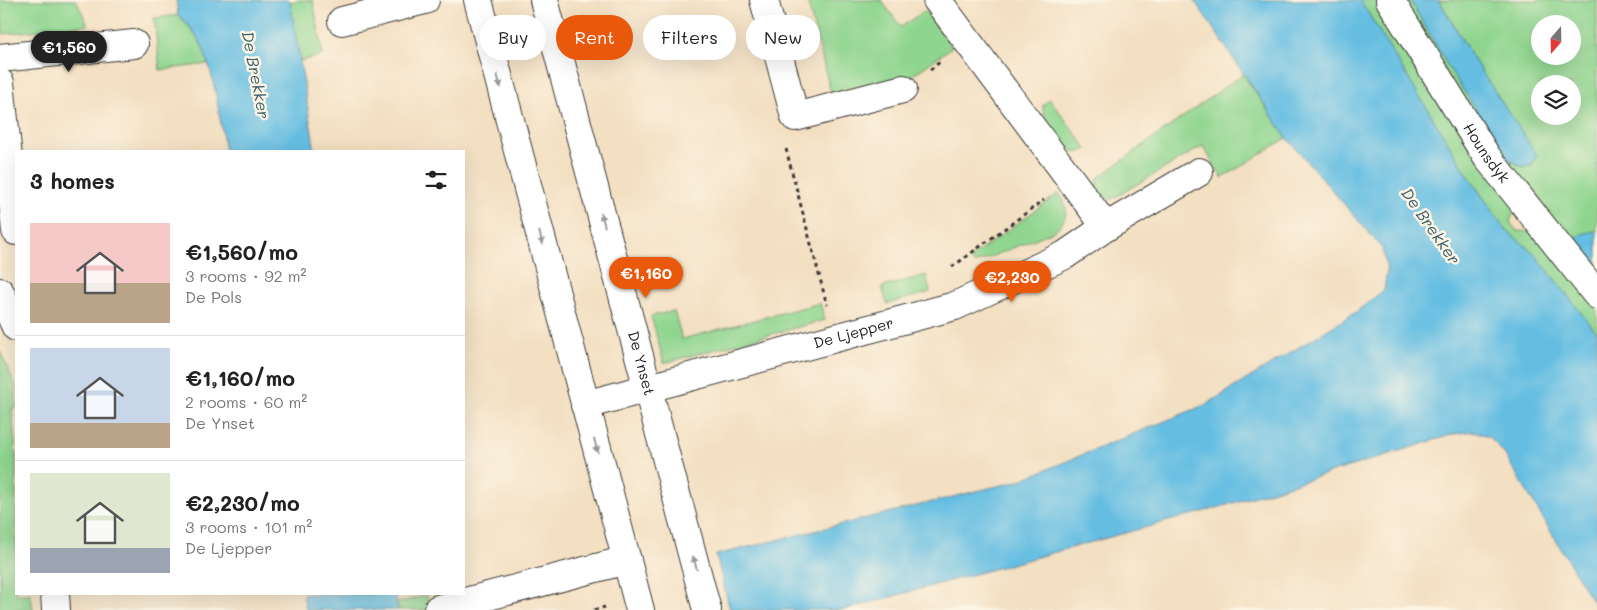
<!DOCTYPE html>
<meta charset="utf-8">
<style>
:root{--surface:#fff;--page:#f6f6f6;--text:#222;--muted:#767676;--line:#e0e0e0;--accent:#ea580c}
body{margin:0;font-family:Mali,sans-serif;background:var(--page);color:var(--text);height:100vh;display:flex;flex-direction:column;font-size:19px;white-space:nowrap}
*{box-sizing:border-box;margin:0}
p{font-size:16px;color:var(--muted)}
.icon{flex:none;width:28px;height:28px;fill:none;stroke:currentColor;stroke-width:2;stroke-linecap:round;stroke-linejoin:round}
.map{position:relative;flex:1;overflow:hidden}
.sheet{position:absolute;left:15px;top:150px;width:450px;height:445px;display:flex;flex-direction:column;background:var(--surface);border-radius:0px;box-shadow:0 5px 20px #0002}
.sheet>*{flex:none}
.guide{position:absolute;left:480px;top:15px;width:475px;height:45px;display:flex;gap:10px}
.needle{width:32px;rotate:200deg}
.buttons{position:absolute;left:1531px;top:15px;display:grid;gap:10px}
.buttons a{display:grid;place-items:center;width:50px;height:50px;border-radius:50%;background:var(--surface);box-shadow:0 5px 20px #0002;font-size:25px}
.price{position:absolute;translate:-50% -42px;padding:0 11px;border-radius:18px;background:var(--accent);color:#fff;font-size:16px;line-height:32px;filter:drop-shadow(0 1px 2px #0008)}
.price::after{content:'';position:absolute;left:50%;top:30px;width:15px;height:11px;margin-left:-8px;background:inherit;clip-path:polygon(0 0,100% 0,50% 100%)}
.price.on{background:#222;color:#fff}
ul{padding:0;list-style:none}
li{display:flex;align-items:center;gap:15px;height:125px;padding:0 15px}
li+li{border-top:1px solid var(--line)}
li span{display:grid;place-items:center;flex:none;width:140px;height:100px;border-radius:0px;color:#555}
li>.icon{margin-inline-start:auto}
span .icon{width:60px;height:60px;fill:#fffc;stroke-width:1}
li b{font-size:21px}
h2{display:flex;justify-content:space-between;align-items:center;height:60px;padding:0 15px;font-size:21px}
.tag{padding:0 18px;border-radius:22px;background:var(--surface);box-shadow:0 5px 20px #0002;font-size:18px;line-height:45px}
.tag.on{background:var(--accent);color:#fff}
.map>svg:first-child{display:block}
.green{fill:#8fd58f;stroke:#567856;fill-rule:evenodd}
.water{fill:#65bee2;stroke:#406d7f}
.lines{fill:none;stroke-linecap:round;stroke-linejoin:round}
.minor-casing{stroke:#3c3935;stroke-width:30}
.path{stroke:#3c3935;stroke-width:3;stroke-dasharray:4 4;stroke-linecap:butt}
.minor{stroke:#fff;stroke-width:28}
.oneway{fill:#999}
.labels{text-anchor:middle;stroke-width:5;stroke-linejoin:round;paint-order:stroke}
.street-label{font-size:15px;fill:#1c1c1c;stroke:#fcf5e5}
.water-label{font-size:16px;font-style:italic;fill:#395d6b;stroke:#fcf5e5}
</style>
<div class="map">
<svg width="1597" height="610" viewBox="0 0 1597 610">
<rect width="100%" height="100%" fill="#fcf5e5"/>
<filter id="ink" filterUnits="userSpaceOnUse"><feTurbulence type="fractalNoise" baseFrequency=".02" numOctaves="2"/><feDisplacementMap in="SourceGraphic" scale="10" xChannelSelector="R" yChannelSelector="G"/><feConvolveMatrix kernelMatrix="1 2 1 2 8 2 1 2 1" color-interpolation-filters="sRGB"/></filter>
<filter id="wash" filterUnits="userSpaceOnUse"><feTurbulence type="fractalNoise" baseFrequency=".0096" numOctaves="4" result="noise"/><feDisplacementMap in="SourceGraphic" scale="20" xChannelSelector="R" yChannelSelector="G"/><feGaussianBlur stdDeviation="1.12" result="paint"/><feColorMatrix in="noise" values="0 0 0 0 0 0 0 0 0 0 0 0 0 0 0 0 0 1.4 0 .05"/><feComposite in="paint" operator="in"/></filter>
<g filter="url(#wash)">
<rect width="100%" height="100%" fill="#f3dfc1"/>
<!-- green -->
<g class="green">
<path d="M0 0H76L88 25 3 34Z"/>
<path d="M298 0H313L323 55 300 61 290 2Z"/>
<path d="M807 0H881L901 27 925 10 952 47 912 76 832 97Z"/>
<path d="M1360 0H1383L1516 206 1510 222 1517 231 1538 232 1597 305V333L1534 253 1506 230 1471 180Z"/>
<path d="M1399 0H1410L1449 68 1508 159 1521 166H1531L1534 162 1439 0H1597V233L1595 231 1575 239 1597 266V283L1521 189ZM1540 24H1572V56H1540ZM1540 84H1572V116H1540Z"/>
<path d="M178 15C195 32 202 41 208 64L160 70 154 18Z"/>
<path d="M1243 74 1287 138 1222 178 1203 146 1112 199C1101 198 1094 190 1098 178Z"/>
<path d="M1050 99 1087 149 1077 153C1065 149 1040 118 1043 105Z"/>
<path d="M1059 193C1070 208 1068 220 1054 231L974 264 970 258Z"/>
<path d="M926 275 930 292 887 304 882 287Z"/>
<path d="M820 303 825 320 664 363 651 316 674 311 682 339Z"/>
<path d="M0 351 16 387V408L12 409 16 454V594H31L33 610H0Z"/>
<path d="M427 595 430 610H398L397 603Z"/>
</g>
<!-- water -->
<g class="water">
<path d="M176 0H290L315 151H225C219 116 214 61 194 32 190 26 183 20 178 15Z"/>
<path d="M1194 0H1360L1471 180 1506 230 1534 253 1597 333V609L1505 455 1491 438 1474 431 1454 434 1220 507 843 610H730L716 555 1018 481 1207 404 1356 312 1384 290 1387 270 1382 248 1287 138Z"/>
<path d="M1410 0H1439L1472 57 1537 155 1531 166H1521L1508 159 1449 68Z"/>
<path d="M1595 231 1597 233V266L1575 239 1582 234Z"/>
<path d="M303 594H395L398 610H306Z"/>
</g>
</g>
<g filter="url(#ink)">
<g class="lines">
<defs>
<g id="minor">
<path d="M478 0 640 610"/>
<path id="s1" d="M544 0 707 610"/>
<path d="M764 0 795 117 903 89"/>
<path id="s2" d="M1390 0 1487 157 1597 295"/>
<path d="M342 21 425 0"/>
<path d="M0 58 134 44"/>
<path d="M0 83 16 231"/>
<path d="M1106 227 1199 172"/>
<path d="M0 292 16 327"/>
<path id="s3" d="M585 405 955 306 1065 255 1106 227 937 0"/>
<path d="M55 594 56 610"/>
<path d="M438 609 627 560"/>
</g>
</defs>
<!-- minor casing -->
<use href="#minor" class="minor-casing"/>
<!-- path -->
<g class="path">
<path d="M930 70 941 61"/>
<path d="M786 149 827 305"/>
<path d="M952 267 1044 200"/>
<path d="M594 610 605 607"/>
</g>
<!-- minor -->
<use href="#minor" class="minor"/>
</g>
<!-- one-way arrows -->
<defs><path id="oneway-solid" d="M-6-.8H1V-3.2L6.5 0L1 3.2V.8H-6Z" transform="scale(1.25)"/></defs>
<g class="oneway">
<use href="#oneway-solid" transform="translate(499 81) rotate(75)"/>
<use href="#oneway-solid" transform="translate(603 220) rotate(-105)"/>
<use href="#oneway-solid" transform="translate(541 238) rotate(75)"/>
<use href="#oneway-solid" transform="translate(596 446) rotate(75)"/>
<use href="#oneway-solid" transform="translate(695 563) rotate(-105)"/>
</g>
</g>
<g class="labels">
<!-- street labels -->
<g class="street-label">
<text dy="5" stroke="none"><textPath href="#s2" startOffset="181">Hounsdyk</textPath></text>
<text dy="5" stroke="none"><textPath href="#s3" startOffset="278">De Ljepper</textPath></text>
<text dy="5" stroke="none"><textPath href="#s1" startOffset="376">De Ynset</textPath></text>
</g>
<!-- water labels -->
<g class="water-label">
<text transform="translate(256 75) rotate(79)" y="6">De Brekker</text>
<text transform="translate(1431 226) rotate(55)" y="6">De Brekker</text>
</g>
</g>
</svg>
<div class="buttons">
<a><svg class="needle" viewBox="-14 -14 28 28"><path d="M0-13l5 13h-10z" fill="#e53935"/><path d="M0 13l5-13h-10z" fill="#767676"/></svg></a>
<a><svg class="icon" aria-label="layers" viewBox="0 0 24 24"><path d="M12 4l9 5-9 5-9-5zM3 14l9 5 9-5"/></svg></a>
</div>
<b class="price on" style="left:69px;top:73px">€1,560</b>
<b class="price" style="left:646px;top:299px">€1,160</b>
<b class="price" style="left:1012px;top:303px">€2,230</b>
<div class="guide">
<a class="tag">Buy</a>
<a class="tag on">Rent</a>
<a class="tag">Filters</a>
<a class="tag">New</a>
</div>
<section class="sheet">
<h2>3 homes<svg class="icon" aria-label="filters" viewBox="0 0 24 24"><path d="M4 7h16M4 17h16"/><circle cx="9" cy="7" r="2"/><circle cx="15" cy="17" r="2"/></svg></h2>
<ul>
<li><span style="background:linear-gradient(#f6c9c9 60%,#b9a48a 0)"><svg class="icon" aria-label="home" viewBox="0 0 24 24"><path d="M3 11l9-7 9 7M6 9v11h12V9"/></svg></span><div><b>€1,560/mo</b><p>3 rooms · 92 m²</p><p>De Pols</p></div></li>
<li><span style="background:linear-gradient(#c9d6e8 75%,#b9a48a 0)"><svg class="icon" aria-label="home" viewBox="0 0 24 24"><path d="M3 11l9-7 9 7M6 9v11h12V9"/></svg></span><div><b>€1,160/mo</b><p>2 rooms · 60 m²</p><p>De Ynset</p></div></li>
<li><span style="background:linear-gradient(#dfe7d0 75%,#9aa5b1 0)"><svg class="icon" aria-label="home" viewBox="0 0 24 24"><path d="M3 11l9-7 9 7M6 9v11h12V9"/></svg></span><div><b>€2,230/mo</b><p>3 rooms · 101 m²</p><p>De Ljepper</p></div></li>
</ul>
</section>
</div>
